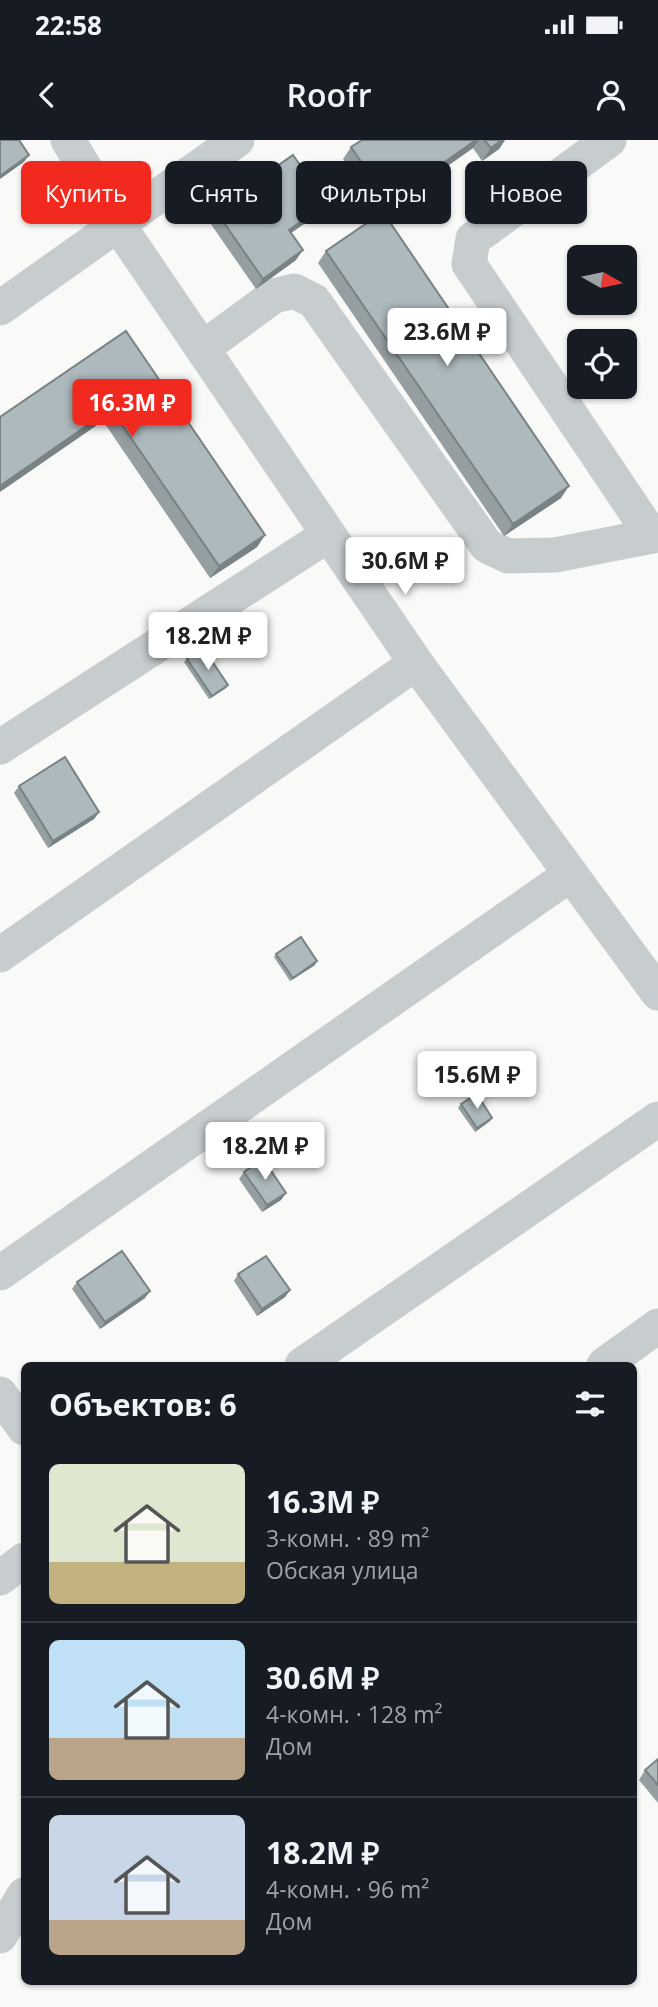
<!DOCTYPE html>
<html lang="ru">
<meta charset="utf-8">
<style>
:root{--surface:#171b24;--page:#242831;--text:#f1f3f6;--muted:#9ea1a6;--line:#363941;--accent:#f2291e}
body{margin:0;font-family:"Open Sans",sans-serif;background:var(--page);color:var(--text);height:100vh;display:flex;flex-direction:column;font-size:26px;white-space:nowrap}
*{box-sizing:border-box;margin:0}
p{font-size:23px;color:var(--muted)}
.icon{flex:none;width:38px;height:38px;fill:none;stroke:currentColor;stroke-width:2;stroke-linecap:round;stroke-linejoin:round}
.map{position:relative;flex:1;overflow:hidden}
.sheet{position:absolute;left:21px;top:1222px;width:616px;height:623px;display:flex;flex-direction:column;background:var(--surface);border-radius:10px;box-shadow:0 2px 5px #0004}
.sheet>*{flex:none}
.top-card{position:absolute;left:21px;top:21px;width:616px;height:63px;display:flex;gap:14px}
.needle{width:46px;rotate:99deg}
.fabs{position:absolute;left:567px;top:105px;display:grid;gap:14px}
.fabs a{display:grid;place-items:center;width:70px;height:70px;border-radius:10px;background:var(--surface);box-shadow:0 2px 5px #0004;font-size:35px}
.price{position:absolute;translate:-50% -60px;padding:0 16px;border-radius:7px;background:#fff;color:#222;font-size:23px;line-height:46px;filter:drop-shadow(0 2px 4px #0008)}
.price::after{content:'';position:absolute;left:50%;top:42px;width:21px;height:16px;margin-left:-10px;background:inherit;clip-path:polygon(0 0,100% 0,50% 100%)}
.price.active{background:var(--accent);color:#fff}
ul{padding:0;list-style:none}
li{display:flex;align-items:center;gap:21px;height:175px;padding:0 28px}
li+li{border-top:2px solid var(--line)}
li span{display:grid;place-items:center;flex:none;width:196px;height:140px;border-radius:10px;color:#555}
li>.icon{margin-inline-start:auto}
span .icon{width:84px;height:84px;fill:#fffc;stroke-width:1}
li b{font-size:30px}
h2{display:flex;justify-content:space-between;align-items:center;height:84px;padding:0 28px;font-size:30px}
.pill{padding:0 24px;border-radius:10px;background:var(--surface);box-shadow:0 2px 5px #0004;font-size:24px;line-height:63px}
.pill.active{background:var(--accent);color:#fff}
.status{display:flex;justify-content:space-between;align-items:center;height:49px;padding:0 35px;background:var(--surface);direction:ltr}
.status svg{height:19px;fill:currentColor}
header{display:flex;justify-content:space-between;align-items:center;height:91px;padding:0 28px;background:var(--surface);font-size:32px;font-weight:600}
.map>svg:first-child{display:block}
.lines{fill:none;stroke-linecap:round;stroke-linejoin:round}
.minor{stroke:#c7cccf;stroke-width:35}
.wall{fill:#959fa2}
.shaded-wall{fill:#798284}
.building{fill:#adb9bc;stroke:#798284;stroke-width:2}
</style>
<div class="status"><b>22:58</b><svg viewBox="0 0 49 12"><path d="M0 12V9h3v3zM5 12V6h3v6zM10 12V3h3v9zM15 12V0h3v12zM26 1h20v11H26zM47 4h2v5h-2z"/></svg></div>
<header><svg class="icon" aria-label="back" viewBox="0 0 24 24"><path d="M15 5l-7 7 7 7"/></svg>Roofr<svg class="icon" aria-label="person" viewBox="0 0 24 24"><circle cx="12" cy="8" r="4"/><path d="M4 21q1-7 8-7t8 7"/></svg></header>
<div class="map">
<svg width="658" height="1867" viewBox="0 0 658 1867">
<rect width="100%" height="100%" fill="#f9f9f7"/>
<g class="lines">
<!-- minor -->
<g class="minor">
<path d="M68 0 119 86 416 523 658 853"/>
<path d="M609 0 473 99 469 124 652 396 658 394"/>
<path d="M0 168 237 0"/>
<path d="M203 208 274 156 294 151 314 161 487 406 508 416 555 415 652 396"/>
<path d="M0 607 328 395"/>
<path d="M0 815 416 523"/>
<path d="M0 1133 571 734"/>
<path d="M302 1225 658 979"/>
<path d="M604 1225 658 1186"/>
<path d="M0 1254 24 1288"/>
<path d="M0 1438 24 1420"/>
<path d="M0 1796 24 1755"/>
</g>
</g>
<!-- wall -->
<g class="wall">
<path d="M362 0H505L499 9 482 21 473 8 425 42 421 60 403 72 396 62 380 73 343 19 351 7Z"/>
<path d="M327 63 320 73 291 93 296 120 256 149 208 80 215 70Z"/>
<path d="M326 111 561 358 504 396 318 123Z"/>
<path d="M126 191 265 395 257 407 210 438 103 281Z"/>
<path d="M187 519 228 545 226 548 209 559 184 522Z"/>
<path d="M19 646 99 672 94 679 48 708 14 653Z"/>
<path d="M276 814 315 825 290 841 274 817Z"/>
<path d="M461 964 490 981 475 992 458 968Z"/>
<path d="M244 1032 286 1053 281 1060 262 1072 239 1039Z"/>
<path d="M238 1134 290 1150 285 1157 257 1176 234 1141Z"/>
<path d="M77 1142 145 1158 100 1189 72 1149Z"/>
<path d="M658 1619V1663L639 1640 645 1630Z"/>
</g>
<!-- shaded-wall -->
<g class="shaded-wall">
<path d="M476 0H479L473 8 413 50 422 38Z"/>
<path d="M502 0H505L499 9 482 21 491 8Z"/>
<path d="M29 15 24 22 0 39V36Z"/>
<path d="M429 48 421 60 403 72 412 60Z"/>
<path d="M404 50 396 62 380 73 388 61Z"/>
<path d="M327 63 320 73 282 99 289 90Z"/>
<path d="M303 110 296 120 256 149 263 139Z"/>
<path d="M111 269 103 281 0 352V346Z"/>
<path d="M569 346 561 358 504 396 513 384Z"/>
<path d="M265 395 257 407 210 438 219 426Z"/>
<path d="M228 545 226 548 209 559 212 556Z"/>
<path d="M99 672 94 679 48 708 53 701Z"/>
<path d="M317 821 315 825 290 841 293 838Z"/>
<path d="M492 978 490 981 475 992 477 988Z"/>
<path d="M286 1053 281 1060 262 1072 267 1065Z"/>
<path d="M290 1150 285 1157 257 1176 262 1169Z"/>
<path d="M150 1151 145 1158 100 1189 105 1182Z"/>
</g>
<!-- building -->
<g class="building">
<path d="M0 0H19L29 15 0 36Z"/>
<path d="M362 0H476L422 38 429 48 412 60 404 50 388 61 351 7Z"/>
<path d="M484 0H502L491 8Z"/>
<path d="M293 15 327 63 289 90 303 110 263 139 215 70Z"/>
<path d="M383 72 569 346 513 384 326 111Z"/>
<path d="M126 191 265 395 219 426 111 269 0 346V277Z"/>
<path d="M203 508 228 545 212 556 187 519Z"/>
<path d="M65 617 99 672 53 701 19 646Z"/>
<path d="M301 797 317 821 293 838 276 814Z"/>
<path d="M477 954 492 978 477 988 461 964Z"/>
<path d="M263 1019 286 1053 267 1065 244 1032Z"/>
<path d="M122 1111 150 1151 105 1182 77 1142Z"/>
<path d="M266 1116 290 1150 262 1169 238 1134Z"/>
<path d="M658 1619V1645L645 1630Z"/>
</g>
</svg>
<div class="fabs">
<a><svg class="needle" viewBox="-14 -14 28 28"><path d="M0-13l5 13h-10z" fill="#e53935"/><path d="M0 13l5-13h-10z" fill="#9ea1a6"/></svg></a>
<a><svg class="icon" aria-label="locate" viewBox="0 0 24 24"><circle cx="12" cy="12" r="6"/><path d="M12 2v4M12 18v4M2 12h4M18 12h4"/></svg></a>
</div>
<b class="price" style="left:447px;top:228px">23.6M ₽</b>
<b class="price active" style="left:132px;top:299px">16.3M ₽</b>
<b class="price" style="left:405px;top:457px">30.6M ₽</b>
<b class="price" style="left:208px;top:532px">18.2M ₽</b>
<b class="price" style="left:477px;top:971px">15.6M ₽</b>
<b class="price" style="left:265px;top:1042px">18.2M ₽</b>
<div class="top-card">
<a class="pill active">Купить</a>
<a class="pill">Снять</a>
<a class="pill">Фильтры</a>
<a class="pill">Новое</a>
</div>
<section class="sheet">
<h2>Объектов: 6<svg class="icon" aria-label="filters" viewBox="0 0 24 24"><path d="M4 7h16M4 17h16"/><circle cx="9" cy="7" r="2"/><circle cx="15" cy="17" r="2"/></svg></h2>
<ul>
<li><span style="background:linear-gradient(#dfe7d0 70%,#c2b280 0)"><svg class="icon" aria-label="home" viewBox="0 0 24 24"><path d="M3 11l9-7 9 7M6 9v11h12V9"/></svg></span><div><b>16.3M ₽</b><p>3-комн. · 89 m²</p><p>Обская улица</p></div></li>
<li><span style="background:linear-gradient(#bfe0f5 70%,#b9a48a 0)"><svg class="icon" aria-label="home" viewBox="0 0 24 24"><path d="M3 11l9-7 9 7M6 9v11h12V9"/></svg></span><div><b>30.6M ₽</b><p>4-комн. · 128 m²</p><p>Дом</p></div></li>
<li><span style="background:linear-gradient(#c9d6e8 75%,#b9a48a 0)"><svg class="icon" aria-label="home" viewBox="0 0 24 24"><path d="M3 11l9-7 9 7M6 9v11h12V9"/></svg></span><div><b>18.2M ₽</b><p>4-комн. · 96 m²</p><p>Дом</p></div></li>
</ul>
</section>
</div>
